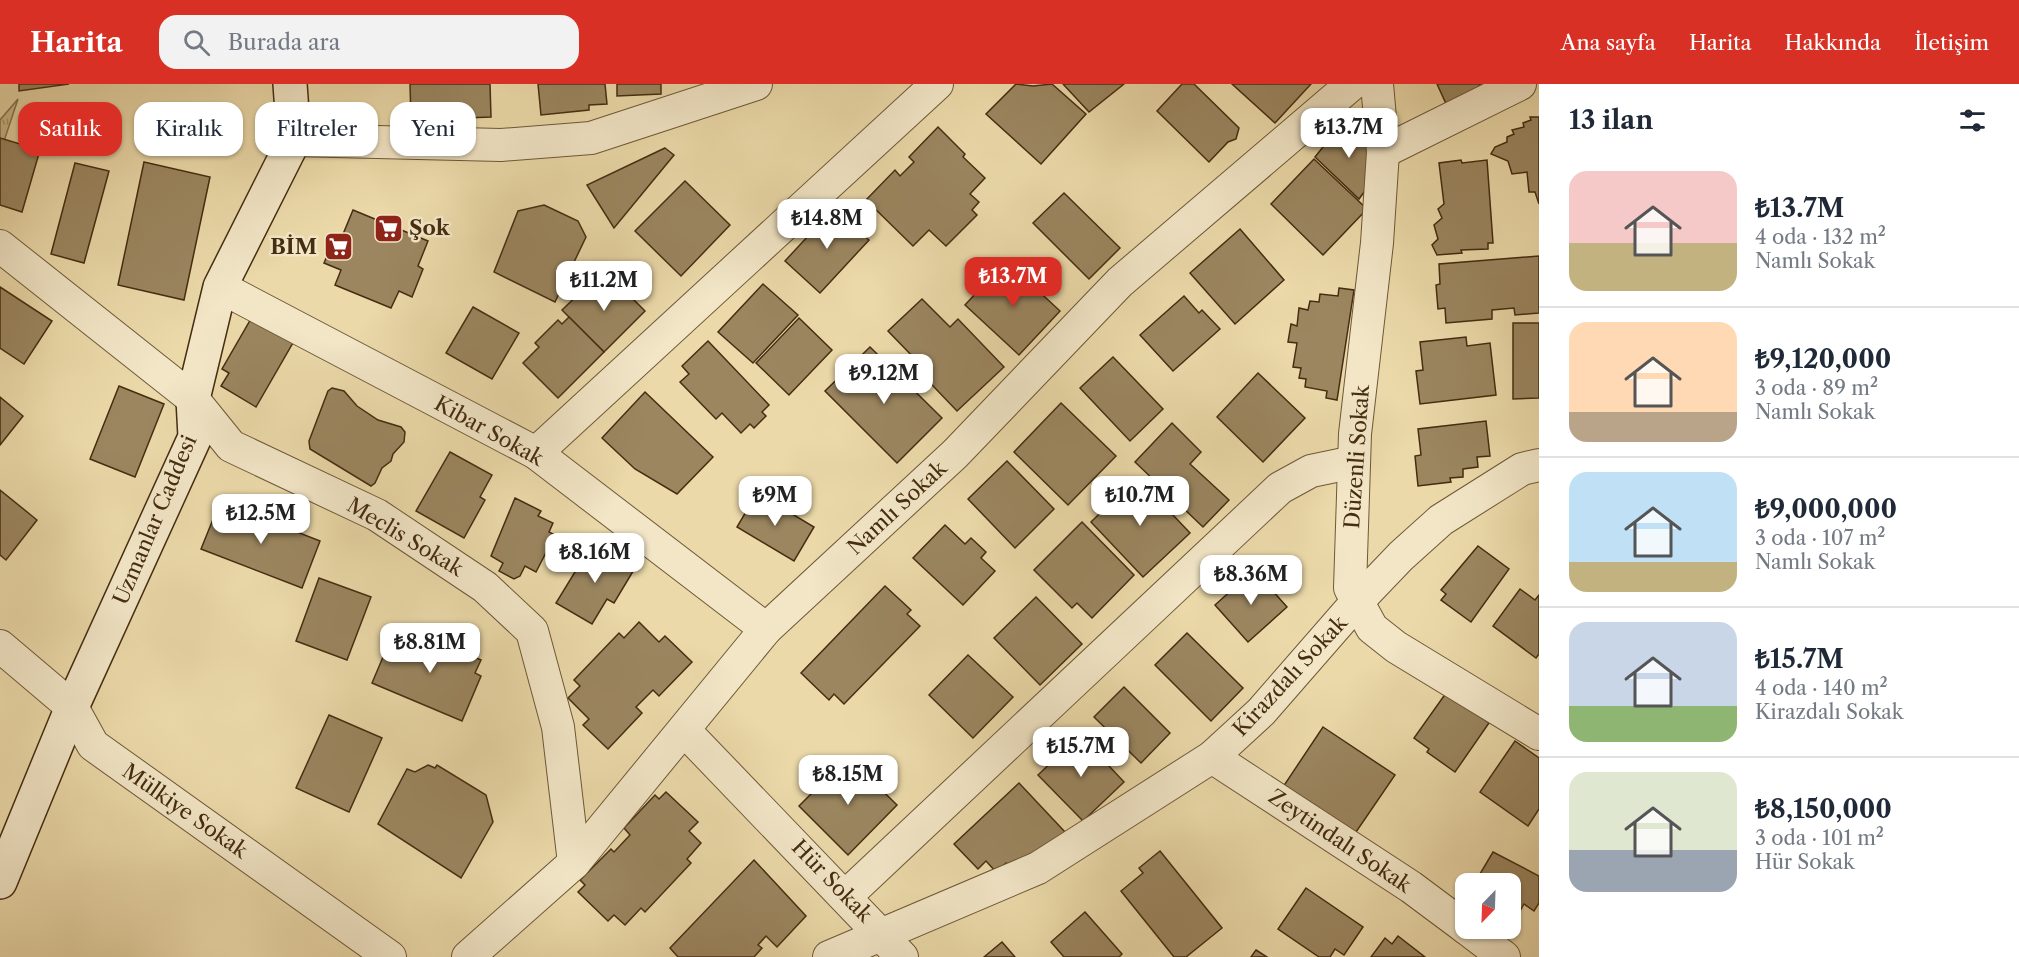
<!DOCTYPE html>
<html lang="tr">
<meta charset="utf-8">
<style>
:root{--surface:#fff;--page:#f2f2f3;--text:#1f2937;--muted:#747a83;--line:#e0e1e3;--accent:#d93025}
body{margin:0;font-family:"Libre Caslon Text",serif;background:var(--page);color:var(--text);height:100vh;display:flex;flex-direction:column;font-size:22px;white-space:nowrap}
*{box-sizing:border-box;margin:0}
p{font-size:20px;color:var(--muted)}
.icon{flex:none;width:33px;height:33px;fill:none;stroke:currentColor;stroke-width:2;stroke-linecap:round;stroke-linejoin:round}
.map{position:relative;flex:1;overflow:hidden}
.side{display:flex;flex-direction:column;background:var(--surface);width:480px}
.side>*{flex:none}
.banner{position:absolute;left:18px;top:18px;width:570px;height:54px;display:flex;gap:12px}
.needle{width:39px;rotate:203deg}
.controls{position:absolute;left:1455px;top:789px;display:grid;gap:12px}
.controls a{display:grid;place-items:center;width:66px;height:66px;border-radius:12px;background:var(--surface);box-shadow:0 2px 4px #0004;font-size:30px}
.price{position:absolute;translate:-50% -51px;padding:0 14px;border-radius:12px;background:#fff;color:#222;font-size:20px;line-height:39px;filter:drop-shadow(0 2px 3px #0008)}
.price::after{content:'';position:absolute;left:50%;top:36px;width:18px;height:14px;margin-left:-9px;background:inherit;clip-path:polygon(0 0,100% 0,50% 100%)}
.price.on{background:var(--accent);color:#fff}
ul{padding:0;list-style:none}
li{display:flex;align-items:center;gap:18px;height:150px;padding:0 30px}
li+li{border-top:2px solid var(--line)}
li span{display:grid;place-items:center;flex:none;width:168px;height:120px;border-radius:18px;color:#555}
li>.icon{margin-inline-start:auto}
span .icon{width:72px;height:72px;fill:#fffc;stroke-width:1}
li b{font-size:26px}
h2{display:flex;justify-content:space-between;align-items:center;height:72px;padding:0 30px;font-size:26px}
.chip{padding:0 21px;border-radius:18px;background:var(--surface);box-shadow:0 2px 4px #0004;font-size:21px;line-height:54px}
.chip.on{background:var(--accent);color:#fff}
header{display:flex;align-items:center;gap:36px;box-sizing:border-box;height:84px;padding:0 30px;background:var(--accent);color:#fff}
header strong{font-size:28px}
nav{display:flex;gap:33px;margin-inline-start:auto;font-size:21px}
.search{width:420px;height:54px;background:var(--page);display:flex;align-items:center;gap:15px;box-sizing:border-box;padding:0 21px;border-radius:18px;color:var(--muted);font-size:22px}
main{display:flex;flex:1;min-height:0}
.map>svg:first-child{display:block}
.grass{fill:url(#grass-tufts);stroke:#8a7450;stroke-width:1.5}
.building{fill:#9b8660;stroke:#452d11;stroke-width:1.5}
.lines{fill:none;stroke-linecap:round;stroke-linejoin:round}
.street-casing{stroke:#6e5837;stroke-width:34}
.secondary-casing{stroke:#452d11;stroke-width:36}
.street{stroke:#f2e6c7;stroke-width:32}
.secondary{stroke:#f2e6c7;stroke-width:33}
.labels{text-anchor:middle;stroke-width:5;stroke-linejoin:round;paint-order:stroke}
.poi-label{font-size:21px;font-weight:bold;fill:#452d11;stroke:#f2e6c7;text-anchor:start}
.street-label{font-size:21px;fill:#452d11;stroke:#f2e6c7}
</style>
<header>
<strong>Harita</strong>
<div class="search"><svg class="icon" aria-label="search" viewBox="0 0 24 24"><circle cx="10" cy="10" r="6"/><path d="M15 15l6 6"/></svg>Burada ara</div>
<nav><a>Ana sayfa</a><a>Harita</a><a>Hakkında</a><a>İletişim</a></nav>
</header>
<main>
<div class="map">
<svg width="1539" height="873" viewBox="0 0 1539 873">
<defs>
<pattern id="grass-tufts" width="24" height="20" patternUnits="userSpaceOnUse" patternTransform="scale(1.5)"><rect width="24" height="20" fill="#cfbc8f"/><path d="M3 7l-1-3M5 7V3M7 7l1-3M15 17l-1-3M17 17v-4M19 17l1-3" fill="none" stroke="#aa9973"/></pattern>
</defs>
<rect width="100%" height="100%" fill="#ebd9a9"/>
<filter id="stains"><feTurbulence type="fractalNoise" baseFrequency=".00333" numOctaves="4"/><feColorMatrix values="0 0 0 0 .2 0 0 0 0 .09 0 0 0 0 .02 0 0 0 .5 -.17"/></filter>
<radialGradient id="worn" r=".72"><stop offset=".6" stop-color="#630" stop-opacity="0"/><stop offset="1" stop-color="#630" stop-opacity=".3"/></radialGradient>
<!-- grass -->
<path class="grass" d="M18 15 0 69V36Z"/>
<!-- building -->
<g class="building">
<path d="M19 0H69L19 7Z"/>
<path d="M410 0H490L491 33 411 36Z"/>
<path d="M538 0H605L607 20 589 21V26L541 31Z"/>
<path d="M617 0H661V10L617 12Z"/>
<path d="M1016 0 1033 2 1052 0 1086 30 1041 80 986 30Z"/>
<path d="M1063 0H1124L1089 28Z"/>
<path d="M1182 0H1194L1239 44 1236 55 1228 58 1209 78 1157 27Z"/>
<path d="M1232 0H1311L1275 39Z"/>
<path d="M1437 0H1482L1448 24Z"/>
<path d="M1530 33H1539V120L1535 108H1529L1527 88 1512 90 1508 77 1491 70 1495 63 1507 58V53L1514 50 1512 46 1524 43 1523 39 1531 36Z"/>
<path d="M1343 38 1374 60 1370 100 1359 115 1315 73Z"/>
<path d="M938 43 965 70 963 73 985 94 970 110 979 118 972 126 977 131 946 162 929 146 913 162 866 116 895 86 900 92 914 78 909 73Z"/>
<path d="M0 54 40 66 22 128 0 121Z"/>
<path d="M665 64 674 71 614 144 587 101Z"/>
<path d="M1314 75 1367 125 1323 171 1271 120Z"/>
<path d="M1461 76 1462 79 1487 76 1493 159H1488V165L1461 166 1462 169 1437 171 1432 161 1438 155 1434 141 1442 134 1438 125 1444 120 1439 79Z"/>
<path d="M144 78 210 93 184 216 118 201Z"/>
<path d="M75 79 109 87 84 179 51 170Z"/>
<path d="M685 97 730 141 681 192 635 147Z"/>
<path d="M1064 109 1120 164 1089 195 1033 139Z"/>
<path d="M544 121 578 137 586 153 555 218 494 188 518 127Z"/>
<path d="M834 124 869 156 820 209 785 177Z"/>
<path d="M353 126 428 157 418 182 423 185 412 213 399 207 391 224 335 201 341 186 324 179 335 153 341 155Z"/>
<path d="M1240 145 1284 196 1235 240 1190 189Z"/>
<path d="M1539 172V229L1515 231 1514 224 1492 226V235L1446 239 1445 224 1438 225 1436 201 1440 200 1439 180Z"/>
<path d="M1006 177 1060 227 1019 271 965 221Z"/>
<path d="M607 189 645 227 604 268 562 226 587 202 591 206Z"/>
<path d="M763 200 798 231 753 279 718 248Z"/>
<path d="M0 203 52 237 24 280 0 264Z"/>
<path d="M1339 204 1354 206 1337 316 1326 314 1327 307 1305 303 1306 295 1299 294 1301 284 1293 283 1297 259 1288 258 1291 240 1297 242 1299 224 1308 226 1310 217 1319 218 1320 210 1338 212Z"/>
<path d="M1184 212 1199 229 1202 226 1220 245 1173 287 1140 251Z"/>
<path d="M922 215 950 243 958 235 1004 283 957 327 913 281 917 277 888 247Z"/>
<path d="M473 223 519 249 492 295 446 269Z"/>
<path d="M252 233 294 257 256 323 221 302 229 289 222 285Z"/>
<path d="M569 233 604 268 558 314 523 279 539 263 535 259 558 236 562 240Z"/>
<path d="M799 234 832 266 789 311 756 279Z"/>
<path d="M1513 239H1539V314L1513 315Z"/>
<path d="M1466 253 1467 262 1490 259 1496 311 1420 320 1416 287 1423 286 1420 258Z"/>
<path d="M708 257 769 321 762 328 766 332 754 344 750 340 741 349 722 329 716 335 680 298 689 290 682 282Z"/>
<path d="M870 263 942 334 897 379 825 307Z"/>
<path d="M1113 273 1163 325 1130 357 1080 304Z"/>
<path d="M1258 289 1305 334 1263 378 1217 333Z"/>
<path d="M119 302 164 320 135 393 90 375Z"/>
<path d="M332 304 344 307 357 322 378 336 401 343 405 348 404 358 393 370 391 377 382 384 375 399 371 402 310 365 309 357 328 307Z"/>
<path d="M645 308 713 373 677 410 635 385 602 354Z"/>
<path d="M0 313 23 332 0 361Z"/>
<path d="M1061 319 1116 372 1068 421 1014 368Z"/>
<path d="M1486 337 1490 372 1477 373 1478 383 1463 385V393L1450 394 1451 398 1418 402 1415 372 1421 371 1418 345Z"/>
<path d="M1172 339 1201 368 1190 380 1229 416 1203 443 1135 378Z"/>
<path d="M450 368 492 391 480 413 485 416 464 454 416 427Z"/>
<path d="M1007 377 1054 425 1015 464 968 415Z"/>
<path d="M1137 393 1190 449 1143 493 1091 438Z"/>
<path d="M0 406 37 436 6 476 0 471Z"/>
<path d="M757 409 814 443 794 477 737 443Z"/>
<path d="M515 414 541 427 538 432 553 439 549 448 555 451 536 488 525 482 520 492 514 495 499 487 503 479 491 472Z"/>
<path d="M220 418 320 457 302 504 201 465Z"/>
<path d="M1082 438 1134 491 1092 534 1077 519 1072 524 1034 486Z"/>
<path d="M945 441 965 460 971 454 986 468 981 474 995 487 963 521 913 474Z"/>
<path d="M597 462 635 484 614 519 607 515 592 540 556 519 589 465 594 468Z"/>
<path d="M1478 462 1509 485 1471 538 1441 516 1446 510 1441 506Z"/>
<path d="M1254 486 1287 523 1248 558 1215 521Z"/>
<path d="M319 494 371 513 347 576 296 557Z"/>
<path d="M885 502 911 526 907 530 920 542 844 620 834 610 829 616 801 589Z"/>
<path d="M1520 505 1535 516 1539 511V570L1536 574 1493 542Z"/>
<path d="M1036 513 1082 560 1040 601 994 554Z"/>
<path d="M639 538 659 558 665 552 692 578 659 612 653 606 636 623 642 629 608 665 583 641 589 635 568 614 580 602 574 596 619 549 624 554Z"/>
<path d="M409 546 481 576 475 589 481 592 462 637 372 599 383 573 388 576 399 549 407 552Z"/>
<path d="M1187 549 1243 604 1211 637 1155 581Z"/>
<path d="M968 571 1013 613 973 654 929 611Z"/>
<path d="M1124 603 1170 649 1141 679 1094 633Z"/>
<path d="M1446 609 1489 639 1455 688 1427 668 1429 665 1414 654Z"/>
<path d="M329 631 382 654 349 728 296 704Z"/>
<path d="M1323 643 1395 691 1354 751 1283 703Z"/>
<path d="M1080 651 1124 698 1083 737 1038 691Z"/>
<path d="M1515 657 1539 674V725L1528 742 1480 708Z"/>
<path d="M848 673 897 721 848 771 799 722Z"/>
<path d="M428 681 435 684 437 681 486 711 493 738 461 794 378 740 407 685 415 688Z"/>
<path d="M1019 699 1065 748 1036 774 1014 786 1006 779 996 788 986 777 978 785 954 760Z"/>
<path d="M666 708 698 738 689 747 701 759 687 775 691 779 645 828 641 824 625 841 614 831 608 837 578 808 585 801 580 796 611 765 614 768 630 751 624 744 655 711 659 715Z"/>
<path d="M1160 767 1222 844 1186 873H1174L1121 807 1143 789 1139 784Z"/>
<path d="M1493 768 1539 792V819L1534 827 1524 820 1516 834 1510 832V800H1474Z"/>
<path d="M754 776 806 832 777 863 766 852 758 861 762 864 754 873H678L670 864Z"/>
<path d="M1306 804 1363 843 1344 871 1335 865 1330 873H1319L1278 845Z"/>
<path d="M1085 828 1122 870 1119 873H1064L1051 858Z"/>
<path d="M1398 852 1425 873H1371L1385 854 1392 860Z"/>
<path d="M1002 858 1015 873H984Z"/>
<path d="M1256 866 1267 873H1251Z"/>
</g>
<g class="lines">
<defs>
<g id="street">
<path d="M1377 0 1383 68 1377 159 1355 350 1350 504 1372 544 1396 563 1539 650"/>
<path d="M294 56 501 61 591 54 756 0"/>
<path d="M1383 68 1520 0"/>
<path d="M0 162 193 315 231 362 377 431 485 503 532 547 558 643 574 779"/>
<path d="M220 203 536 369 766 545"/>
<path d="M536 369 937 0"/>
<path d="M0 562 72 623 93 661 390 873"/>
<path d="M684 646 902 873"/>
<path d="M1212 673 1411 803 1466 844"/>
<path d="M846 812 1280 404 1311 387 1354 378"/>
<path d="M1466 844 1504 873"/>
<path d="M468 873 574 779 766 545 955 370 1120 198 1352 0"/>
<path d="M829 873 1038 784 1212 673 1261 628 1356 519 1401 472 1441 436 1522 385 1539 381"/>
</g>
<path id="secondary" d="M0 798 72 623 195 353 193 315 220 203 294 56 290 0"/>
</defs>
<!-- street casing -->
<use href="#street" class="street-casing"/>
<!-- secondary casing -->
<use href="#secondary" class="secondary-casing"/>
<!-- street -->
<use href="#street" class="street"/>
<!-- secondary -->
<use href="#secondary" class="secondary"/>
</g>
<!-- icons -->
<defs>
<symbol id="supermarket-square" viewBox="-11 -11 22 22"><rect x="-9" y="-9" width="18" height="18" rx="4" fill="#8f2418" stroke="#f2e6c7"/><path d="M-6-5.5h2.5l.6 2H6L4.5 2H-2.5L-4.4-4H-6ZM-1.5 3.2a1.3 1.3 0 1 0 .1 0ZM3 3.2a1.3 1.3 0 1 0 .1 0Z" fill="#fff"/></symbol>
</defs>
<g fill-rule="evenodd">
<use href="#supermarket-square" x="372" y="128" width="33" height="33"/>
<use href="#supermarket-square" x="322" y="146" width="33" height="33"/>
</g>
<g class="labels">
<!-- poi labels -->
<g class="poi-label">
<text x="409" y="151">Şok</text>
<text x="317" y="170" text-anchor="end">BİM</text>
</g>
<!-- street labels -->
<g class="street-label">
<text transform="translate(489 347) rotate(29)" y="7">Kibar Sokak</text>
<text transform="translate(1357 373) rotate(-86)" y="7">Düzenli Sokak</text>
<text transform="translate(897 424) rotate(-43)" y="7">Namlı Sokak</text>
<text transform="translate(155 436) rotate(-67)" y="7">Uzmanlar Caddesi</text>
<text transform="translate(405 453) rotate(31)" y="7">Meclis Sokak</text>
<text transform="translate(1290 592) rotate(-47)" y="7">Kirazdalı Sokak</text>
<text transform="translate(185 727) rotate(35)" y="7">Mülkiye Sokak</text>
<text transform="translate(1340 757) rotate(34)" y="7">Zeytindalı Sokak</text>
<text transform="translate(832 797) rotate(46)" y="7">Hür Sokak</text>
</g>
</g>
<rect width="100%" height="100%" filter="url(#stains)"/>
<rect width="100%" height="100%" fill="url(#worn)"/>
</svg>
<div class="controls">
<a><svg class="needle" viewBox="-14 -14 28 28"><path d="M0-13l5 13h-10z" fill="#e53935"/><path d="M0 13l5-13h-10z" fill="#747a83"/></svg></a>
</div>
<b class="price" style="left:1349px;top:75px">₺13.7M</b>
<b class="price" style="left:827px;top:166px">₺14.8M</b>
<b class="price on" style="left:1013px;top:224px">₺13.7M</b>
<b class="price" style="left:604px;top:228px">₺11.2M</b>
<b class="price" style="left:884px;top:321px">₺9.12M</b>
<b class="price" style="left:775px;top:443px">₺9M</b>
<b class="price" style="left:1140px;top:443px">₺10.7M</b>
<b class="price" style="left:261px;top:461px">₺12.5M</b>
<b class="price" style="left:595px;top:500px">₺8.16M</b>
<b class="price" style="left:1251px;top:522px">₺8.36M</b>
<b class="price" style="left:430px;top:590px">₺8.81M</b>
<b class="price" style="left:1081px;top:694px">₺15.7M</b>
<b class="price" style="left:848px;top:722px">₺8.15M</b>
<div class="banner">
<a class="chip on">Satılık</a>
<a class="chip">Kiralık</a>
<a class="chip">Filtreler</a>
<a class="chip">Yeni</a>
</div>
</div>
<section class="side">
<h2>13 ilan<svg class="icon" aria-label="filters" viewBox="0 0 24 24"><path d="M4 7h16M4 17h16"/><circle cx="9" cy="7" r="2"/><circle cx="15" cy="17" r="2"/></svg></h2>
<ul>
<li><span style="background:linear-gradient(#f6c9c9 60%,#c2b280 0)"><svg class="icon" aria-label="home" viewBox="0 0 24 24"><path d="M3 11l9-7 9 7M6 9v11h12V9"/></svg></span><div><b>₺13.7M</b><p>4 oda · 132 m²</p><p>Namlı Sokak</p></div></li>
<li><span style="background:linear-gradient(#ffd9b3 75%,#b9a48a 0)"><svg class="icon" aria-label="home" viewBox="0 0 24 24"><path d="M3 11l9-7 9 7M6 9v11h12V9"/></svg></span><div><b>₺9,120,000</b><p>3 oda · 89 m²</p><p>Namlı Sokak</p></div></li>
<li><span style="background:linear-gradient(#bfe0f5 75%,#c2b280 0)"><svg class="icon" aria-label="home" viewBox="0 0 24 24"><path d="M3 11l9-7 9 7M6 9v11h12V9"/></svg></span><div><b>₺9,000,000</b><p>3 oda · 107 m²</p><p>Namlı Sokak</p></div></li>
<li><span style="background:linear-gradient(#c9d6e8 70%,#8fb573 0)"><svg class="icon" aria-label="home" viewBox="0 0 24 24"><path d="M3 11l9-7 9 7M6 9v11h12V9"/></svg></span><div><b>₺15.7M</b><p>4 oda · 140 m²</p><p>Kirazdalı Sokak</p></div></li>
<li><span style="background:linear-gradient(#dfe7d0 65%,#9aa5b1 0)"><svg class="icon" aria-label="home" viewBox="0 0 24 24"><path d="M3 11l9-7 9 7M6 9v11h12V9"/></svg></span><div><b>₺8,150,000</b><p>3 oda · 101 m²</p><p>Hür Sokak</p></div></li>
</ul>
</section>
</main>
